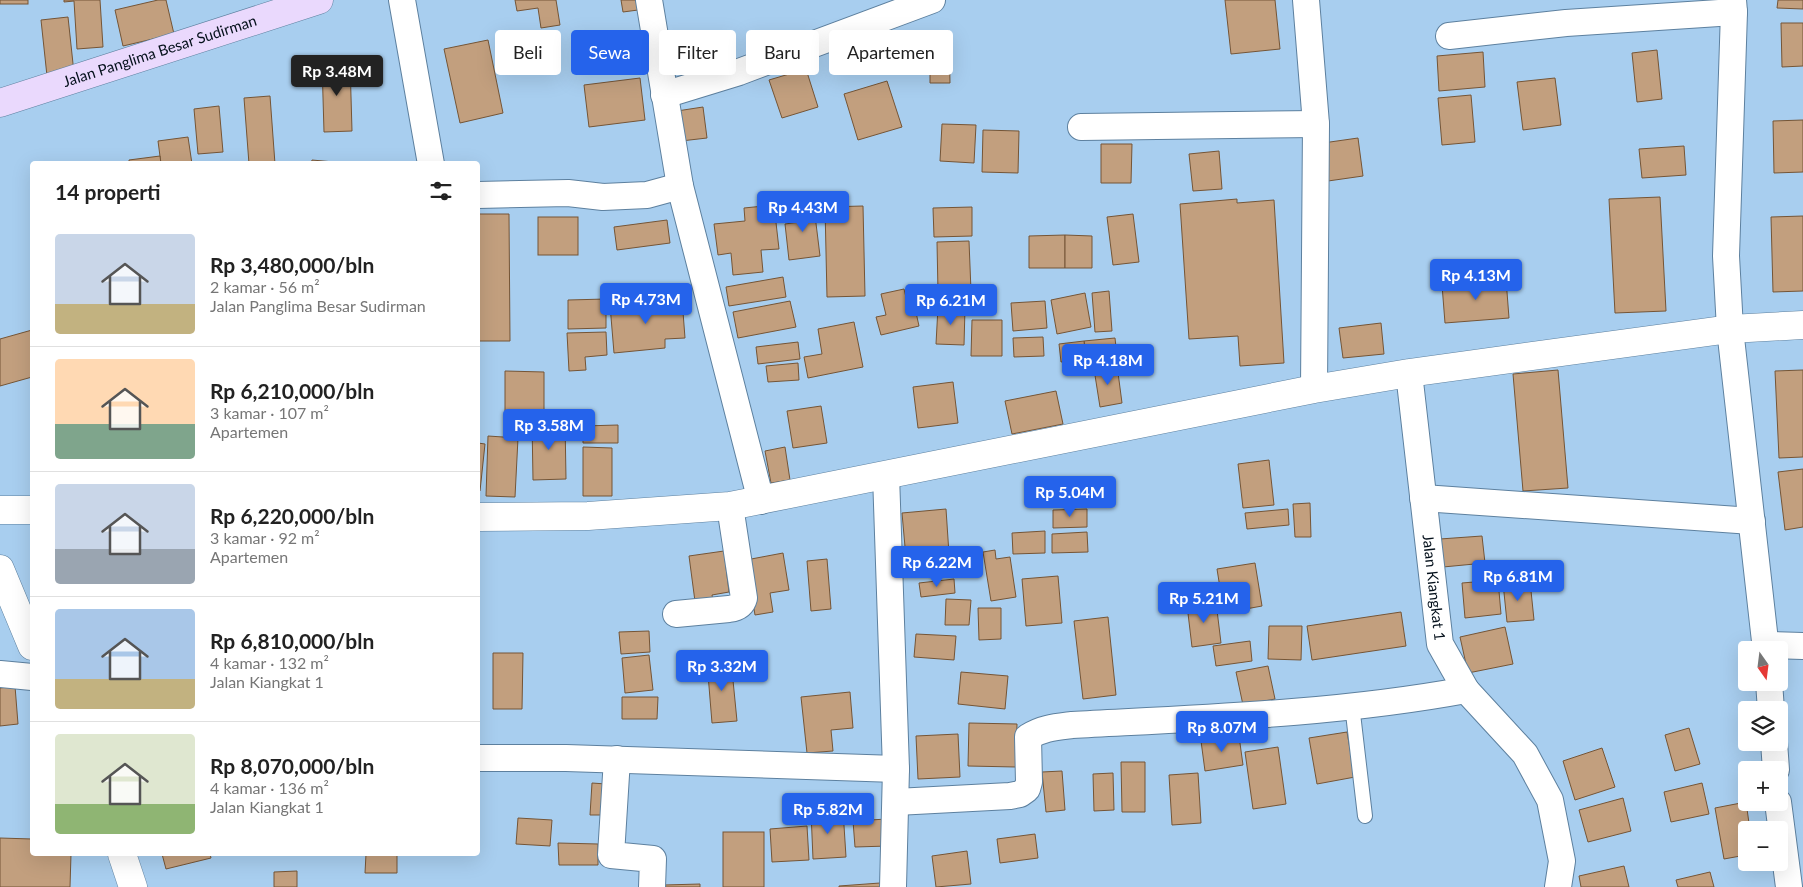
<!DOCTYPE html>
<html lang="id">
<meta charset="utf-8">
<style>
:root{--surface:#fff;--page:#f6f6f6;--text:#222;--muted:#767676;--line:#e0e0e0;--accent:#2563eb}
body{margin:0;font-family:Lato,sans-serif;background:var(--page);color:var(--text);height:100vh;display:flex;flex-direction:column;font-size:19px;white-space:nowrap}
*{box-sizing:border-box;margin:0}
p{font-size:16px;color:var(--muted)}
.icon{flex:none;width:28px;height:28px;fill:none;stroke:currentColor;stroke-width:2;stroke-linecap:round;stroke-linejoin:round}
.map{position:relative;flex:1;overflow:hidden}
.sheet{position:absolute;left:30px;top:161px;width:450px;height:695px;display:flex;flex-direction:column;background:var(--surface);border-radius:5px;box-shadow:0 5px 20px #0002}
.sheet>*{flex:none}
.hud{position:absolute;left:495px;top:30px;width:475px;height:45px;display:flex;gap:10px}
.needle{width:32px;rotate:166deg}
.buttons{position:absolute;left:1738px;top:641px;display:grid;gap:10px}
.buttons a{display:grid;place-items:center;width:50px;height:50px;border-radius:5px;background:var(--surface);box-shadow:0 5px 20px #0002;font-size:25px}
.price{position:absolute;translate:-50% -42px;padding:0 11px;border-radius:5px;background:var(--accent);color:#fff;font-size:16px;line-height:32px;filter:drop-shadow(0 1px 2px #0008)}
.price::after{content:'';position:absolute;left:50%;top:30px;width:15px;height:11px;margin-left:-8px;background:inherit;clip-path:polygon(0 0,100% 0,50% 100%)}
.price.active{background:#222;color:#fff}
ul{padding:0;list-style:none}
li{display:flex;align-items:center;gap:15px;height:125px;padding:0 25px}
li+li{border-top:1px solid var(--line)}
li span{display:grid;place-items:center;flex:none;width:140px;height:100px;border-radius:5px;color:#555}
li>.icon{margin-inline-start:auto}
span .icon{width:60px;height:60px;fill:#fffc;stroke-width:1}
li b{font-size:21px}
h2{display:flex;justify-content:space-between;align-items:center;height:60px;padding:0 25px;font-size:21px}
.tag{padding:0 18px;border-radius:5px;background:var(--surface);box-shadow:0 5px 20px #0002;font-size:18px;line-height:45px}
.tag.active{background:var(--accent);color:#fff}
.map>svg:first-child{display:block}
.building{fill:#c29f7e;stroke:#755536}
.lines{fill:none;stroke-linecap:round;stroke-linejoin:round}
.service-casing{stroke:#5d809f;stroke-width:16}
.minor-casing{stroke:#5d809f;stroke-width:28}
.tertiary-casing{stroke:#5d809f;stroke-width:29}
.secondary-casing{stroke:#5d809f;stroke-width:29}
.service{stroke:#fff;stroke-width:14}
.minor{stroke:#fff;stroke-width:26}
.tertiary{stroke:#fff;stroke-width:28}
.secondary{stroke:#ead9fd;stroke-width:28}
.labels{text-anchor:middle;stroke-width:5;stroke-linejoin:round;paint-order:stroke}
.street-label{font-size:15px;fill:#04101b;stroke:#b5dbfc}
</style>
<div class="map">
<svg width="1803" height="887" viewBox="0 0 1803 887">
<rect width="100%" height="100%" fill="#a8ceef"/>
<!-- building -->
<g class="building">
<rect x="0" y="0" width="28" height="4"/>
<path d="M64 0H100L103 47 77 49 74 1 64 2Z"/>
<path d="M158 0H166L174 34 123 46 115 10Z"/>
<path d="M515 0H556L560 25 541 28 538 8 517 11Z"/>
<path d="M621 0H637L638 10 623 12Z"/>
<path d="M1225 0H1275L1280 49 1231 54Z"/>
<path d="M1778 0H1803V9L1777 8Z"/>
<path d="M68 17 74 73 47 76 41 20Z"/>
<path d="M1781 23H1803V66L1782 67Z"/>
<path d="M930 31H949L950 83H930Z"/>
<path d="M488 40 503 113 460 123 444 49Z"/>
<path d="M1657 50 1662 99 1637 102 1632 53Z"/>
<path d="M1483 52 1485 87 1439 91 1437 56Z"/>
<path d="M350 62 352 131 324 132 322 63Z"/>
<path d="M806 69 818 107 782 118 769 80Z"/>
<path d="M640 78 645 120 589 127 584 85Z"/>
<path d="M1555 78 1561 125 1523 130 1517 82Z"/>
<path d="M887 81 902 127 858 140 844 94Z"/>
<path d="M1471 95 1475 142 1442 145 1438 98Z"/>
<path d="M270 96 275 164H249L244 98Z"/>
<path d="M219 106 223 152 198 154 194 109Z"/>
<path d="M703 107 707 138 681 141 677 111Z"/>
<path d="M1803 120V172L1774 173 1773 121Z"/>
<path d="M942 124 976 125 974 163 940 161Z"/>
<path d="M983 130 1019 131 1018 173 982 172Z"/>
<path d="M188 137 192 164H161L158 141Z"/>
<path d="M1358 138 1363 176 1328 181 1323 143Z"/>
<path d="M1101 144H1132L1131 183H1101Z"/>
<path d="M1684 146 1686 175 1642 178 1639 149Z"/>
<path d="M1219 151 1222 189 1193 191 1189 154Z"/>
<path d="M160 156 161 164H129V160Z"/>
<path d="M312 160 334 162V164H311Z"/>
<path d="M1660 197 1666 311 1615 313 1609 199Z"/>
<path d="M813 199 820 256 789 260 785 224 800 222 797 201Z"/>
<path d="M1237 199V203L1274 200 1284 363 1240 366 1238 336 1189 339 1180 204Z"/>
<path d="M774 205 779 249 761 250 763 272 733 275 731 253 718 255 714 224 745 221 744 208Z"/>
<path d="M863 206 865 296 827 297 825 207Z"/>
<path d="M972 207V236L934 237 933 208Z"/>
<path d="M478 214H509L510 341H478Z"/>
<path d="M1133 214 1139 262 1113 265 1107 217Z"/>
<path d="M1803 216V291L1773 292 1771 217Z"/>
<rect x="538" y="217" width="40" height="38"/>
<path d="M667 220 670 243 617 250 614 227Z"/>
<path d="M1065 235V268H1029V236Z"/>
<path d="M1065 235 1092 236V268H1065Z"/>
<path d="M969 241 971 291 938 292 937 242Z"/>
<path d="M783 277 786 297 729 306 726 287Z"/>
<path d="M1506 279 1509 318 1445 323 1442 285Z"/>
<path d="M904 289 909 310 915 308 919 326 881 335 876 317 886 315 881 294Z"/>
<path d="M1109 291 1112 331 1095 332 1092 293Z"/>
<path d="M1085 293 1091 327 1057 334 1051 300Z"/>
<path d="M606 299V328L568 329V300Z"/>
<path d="M682 299 685 338 665 339V348L614 353 610 305Z"/>
<path d="M790 301 796 327 738 338 733 312Z"/>
<path d="M1045 301 1047 328 1013 331 1011 303Z"/>
<path d="M938 307 965 308 964 345 936 344Z"/>
<path d="M972 320H1002V356H971Z"/>
<path d="M854 322 863 367 808 378 804 357 822 354 818 329Z"/>
<path d="M1381 323 1384 354 1343 358 1339 328Z"/>
<path d="M32 330V377L0 386V339Z"/>
<path d="M606 332 607 355 585 357 586 370 569 371 567 333Z"/>
<path d="M1043 337 1044 356 1014 357 1013 338Z"/>
<path d="M1115 338 1117 356 1086 359 1084 341Z"/>
<path d="M1084 341 1086 359 1061 362 1059 344Z"/>
<path d="M798 342 800 359 758 364 756 347Z"/>
<path d="M798 363 799 380 768 382 766 366Z"/>
<path d="M1117 365 1122 403 1100 407 1094 369Z"/>
<path d="M1558 370 1568 488 1523 491 1513 374Z"/>
<path d="M1803 370V457L1779 458 1775 371Z"/>
<path d="M505 371 544 372V417L505 416Z"/>
<path d="M953 382 958 423 918 428 913 387Z"/>
<path d="M1056 391 1063 424 1012 434 1005 401Z"/>
<path d="M821 406 827 443 793 448 787 411Z"/>
<path d="M565 421 566 479 533 480 532 422Z"/>
<path d="M618 425V443H583V426Z"/>
<path d="M488 436 518 438 515 497 486 496Z"/>
<path d="M478 443 485 444 480 491H478Z"/>
<path d="M583 447 612 448V496H583Z"/>
<path d="M785 447 790 480 771 483 765 451Z"/>
<path d="M1269 460 1274 505 1243 508 1238 464Z"/>
<path d="M1803 469V527L1785 530 1778 472Z"/>
<path d="M1310 503 1311 537H1295L1293 504Z"/>
<path d="M946 509 949 554 906 558 902 513Z"/>
<path d="M1087 509V527L1053 528V510Z"/>
<path d="M1288 509 1289 525 1247 529 1245 513Z"/>
<path d="M1045 531V553L1013 554 1012 533Z"/>
<path d="M1087 532 1088 552 1052 553V534Z"/>
<path d="M1482 536 1485 563 1443 567 1440 539Z"/>
<path d="M995 550 996 559 1010 557 1016 597 991 601 983 552Z"/>
<path d="M724 551 729 592 712 595 714 607 696 609 689 556Z"/>
<path d="M783 553 789 590 770 593 773 612 755 615 746 560Z"/>
<path d="M827 559 831 609 811 611 807 561Z"/>
<path d="M1255 563 1262 606 1224 613 1217 569Z"/>
<path d="M1058 576 1062 623 1026 626 1022 579Z"/>
<path d="M954 579 955 593 921 597 919 583Z"/>
<path d="M1498 580 1501 614 1465 618 1462 583Z"/>
<path d="M1530 581 1534 620 1507 622 1503 583Z"/>
<path d="M946 599 971 600 969 625H945Z"/>
<path d="M1216 602 1221 643 1192 647 1187 605Z"/>
<path d="M978 608H1001V639L979 640Z"/>
<path d="M1401 612 1406 646 1312 660 1307 626Z"/>
<path d="M1108 617 1116 695 1083 699 1074 621Z"/>
<path d="M1269 626H1302L1301 660 1268 659Z"/>
<path d="M1505 627 1513 664 1468 673 1460 637Z"/>
<path d="M649 631 650 652 621 654 619 632Z"/>
<path d="M916 634 956 636 954 660 914 657Z"/>
<path d="M1250 641 1252 661 1216 666 1213 646Z"/>
<path d="M493 653H523L522 709H493Z"/>
<path d="M649 655 653 690 625 693 622 658Z"/>
<path d="M731 660 737 721 712 723 707 662Z"/>
<path d="M1268 666 1275 699 1243 705 1236 672Z"/>
<path d="M961 672 1008 676 1005 709 958 704Z"/>
<path d="M15 686 18 724 0 726V688Z"/>
<path d="M850 692 853 728 831 730 833 751 807 753 801 697Z"/>
<path d="M622 697H658L657 719H622Z"/>
<path d="M969 723 1017 724 1016 767 968 766Z"/>
<path d="M1689 728 1700 764 1675 771 1665 735Z"/>
<path d="M1347 732 1355 777 1317 784 1309 738Z"/>
<path d="M958 734 960 777 918 779 916 736Z"/>
<path d="M1239 736 1243 765 1205 771 1201 741Z"/>
<path d="M1278 747 1286 804 1253 809 1245 752Z"/>
<path d="M1602 748 1615 787 1575 800 1563 761Z"/>
<path d="M1121 762H1145V812H1122Z"/>
<path d="M1062 771 1065 810 1046 812 1042 772Z"/>
<path d="M1113 773 1114 810 1094 811 1093 774Z"/>
<path d="M1198 773 1201 823 1172 825 1169 775Z"/>
<path d="M592 783 606 784 604 815H590Z"/>
<path d="M1702 783 1709 814 1671 822 1664 792Z"/>
<path d="M1623 798 1631 831 1588 842 1579 810Z"/>
<path d="M1746 802 1750 830H1746V855L1724 859 1715 808Z"/>
<path d="M843 810 846 857 813 859 811 812Z"/>
<path d="M518 818 552 820 550 846 516 844Z"/>
<path d="M887 819 888 846 855 847 853 821Z"/>
<path d="M807 826 809 860 772 862 770 829Z"/>
<rect x="723" y="832" width="41" height="55"/>
<path d="M1035 834 1038 858 1000 863 997 839Z"/>
<path d="M0 838 32 839V854H71L70 887H0Z"/>
<path d="M558 843 598 844V865H559Z"/>
<path d="M967 851 971 884 936 887 932 856Z"/>
<path d="M162 854H210L211 858 166 869Z"/>
<path d="M366 854H397V873H365Z"/>
<path d="M1624 866 1629 887H1581L1579 876Z"/>
<path d="M297 871V887H274V872Z"/>
<path d="M1710 872 1714 887H1678L1676 880Z"/>
<path d="M880 883V887H839V886Z"/>
<path d="M700 884V887H664V885Z"/>
</g>
<g class="lines">
<defs>
<path id="service" d="M1352 705 1365 816"/>
<g id="minor">
<path d="M402 0 431 164"/>
<path d="M649 0 680 186 761 501"/>
<path d="M1306 0 1316 124 1314 389"/>
<path d="M1733 0 1734 12 1726 256 1730 329 1766 650"/>
<path d="M1449 36 1566 23 1734 12"/>
<path d="M664 95 739 72 932 0"/>
<path d="M1081 127 1316 124"/>
<path d="M478 195 568 193 603 197 647 195 680 186"/>
<path id="s1" d="M1409 373 1440 644 1466 690 1525 754 1550 800 1562 861 1558 887"/>
<path d="M886 475 896 769 893 887"/>
<path d="M1423 498 1752 521"/>
<path d="M676 614 729 609C736 608 742 606 744 598L730 506"/>
<path d="M1766 645 1803 646"/>
<path d="M0 674 32 677"/>
<path d="M1769 682 1771 710"/>
<path d="M1774 742 1776 770"/>
<path d="M478 758H566L896 769"/>
<path d="M617 759 611 855 653 859 652 887"/>
<path d="M896 802 1010 796 1020 794 1027 789 1029 782 1028 737C1042 728 1056 727 1072 725 1203 718 1336 714 1466 690"/>
<path d="M1778 802 1789 887"/>
</g>
<g id="tertiary">
<path d="M0 510H32"/>
<path d="M478 517 588 516 730 506 1314 389 1409 373 1730 329 1803 325"/>
<path d="M0 569 32 646"/>
<path d="M122 854 133 887"/>
</g>
<g id="secondary">
<path id="s2" d="M0 103 319 0"/>
</g>
</defs>
<!-- service casing -->
<use href="#service" class="service-casing"/>
<!-- minor casing -->
<use href="#minor" class="minor-casing"/>
<!-- tertiary casing -->
<use href="#tertiary" class="tertiary-casing"/>
<!-- secondary casing -->
<use href="#secondary" class="secondary-casing"/>
<!-- service -->
<use href="#service" class="service"/>
<!-- minor -->
<use href="#minor" class="minor"/>
<!-- tertiary -->
<use href="#tertiary" class="tertiary"/>
<!-- secondary -->
<use href="#secondary" class="secondary"/>
</g>
<g class="labels">
<!-- street labels -->
<g class="street-label">
<text dy="5" stroke="none"><textPath href="#s2" startOffset="168">Jalan Panglima Besar Sudirman</textPath></text>
<text dy="5" stroke="none"><textPath href="#s1" startOffset="216">Jalan Kiangkat 1</textPath></text>
</g>
</g>
</svg>
<div class="buttons">
<a><svg class="needle" viewBox="-14 -14 28 28"><path d="M0-13l5 13h-10z" fill="#e53935"/><path d="M0 13l5-13h-10z" fill="#767676"/></svg></a>
<a><svg class="icon" aria-label="layers" viewBox="0 0 24 24"><path d="M12 4l9 5-9 5-9-5zM3 14l9 5 9-5"/></svg></a>
<a>+</a>
<a>−</a>
</div>
<b class="price active" style="left:337px;top:97px">Rp 3.48M</b>
<b class="price" style="left:803px;top:233px">Rp 4.43M</b>
<b class="price" style="left:1476px;top:301px">Rp 4.13M</b>
<b class="price" style="left:646px;top:325px">Rp 4.73M</b>
<b class="price" style="left:951px;top:326px">Rp 6.21M</b>
<b class="price" style="left:1108px;top:386px">Rp 4.18M</b>
<b class="price" style="left:549px;top:451px">Rp 3.58M</b>
<b class="price" style="left:1070px;top:518px">Rp 5.04M</b>
<b class="price" style="left:937px;top:588px">Rp 6.22M</b>
<b class="price" style="left:1518px;top:602px">Rp 6.81M</b>
<b class="price" style="left:1204px;top:624px">Rp 5.21M</b>
<b class="price" style="left:722px;top:692px">Rp 3.32M</b>
<b class="price" style="left:1222px;top:753px">Rp 8.07M</b>
<b class="price" style="left:828px;top:835px">Rp 5.82M</b>
<div class="hud">
<a class="tag">Beli</a>
<a class="tag active">Sewa</a>
<a class="tag">Filter</a>
<a class="tag">Baru</a>
<a class="tag">Apartemen</a>
</div>
<section class="sheet">
<h2>14 properti<svg class="icon" aria-label="filters" viewBox="0 0 24 24"><path d="M4 7h16M4 17h16"/><circle cx="9" cy="7" r="2"/><circle cx="15" cy="17" r="2"/></svg></h2>
<ul>
<li><span style="background:linear-gradient(#c9d6e8 70%,#c2b280 0)"><svg class="icon" aria-label="home" viewBox="0 0 24 24"><path d="M3 11l9-7 9 7M6 9v11h12V9"/></svg></span><div><b>Rp 3,480,000/bln</b><p>2 kamar · 56 m²</p><p>Jalan Panglima Besar Sudirman</p></div></li>
<li><span style="background:linear-gradient(#ffd9b3 65%,#7fa58c 0)"><svg class="icon" aria-label="home" viewBox="0 0 24 24"><path d="M3 11l9-7 9 7M6 9v11h12V9"/></svg></span><div><b>Rp 6,210,000/bln</b><p>3 kamar · 107 m²</p><p>Apartemen</p></div></li>
<li><span style="background:linear-gradient(#c9d6e8 65%,#9aa5b1 0)"><svg class="icon" aria-label="home" viewBox="0 0 24 24"><path d="M3 11l9-7 9 7M6 9v11h12V9"/></svg></span><div><b>Rp 6,220,000/bln</b><p>3 kamar · 92 m²</p><p>Apartemen</p></div></li>
<li><span style="background:linear-gradient(#a9c7e8 70%,#c2b280 0)"><svg class="icon" aria-label="home" viewBox="0 0 24 24"><path d="M3 11l9-7 9 7M6 9v11h12V9"/></svg></span><div><b>Rp 6,810,000/bln</b><p>4 kamar · 132 m²</p><p>Jalan Kiangkat 1</p></div></li>
<li><span style="background:linear-gradient(#dfe7d0 70%,#8fb573 0)"><svg class="icon" aria-label="home" viewBox="0 0 24 24"><path d="M3 11l9-7 9 7M6 9v11h12V9"/></svg></span><div><b>Rp 8,070,000/bln</b><p>4 kamar · 136 m²</p><p>Jalan Kiangkat 1</p></div></li>
</ul>
</section>
</div>
